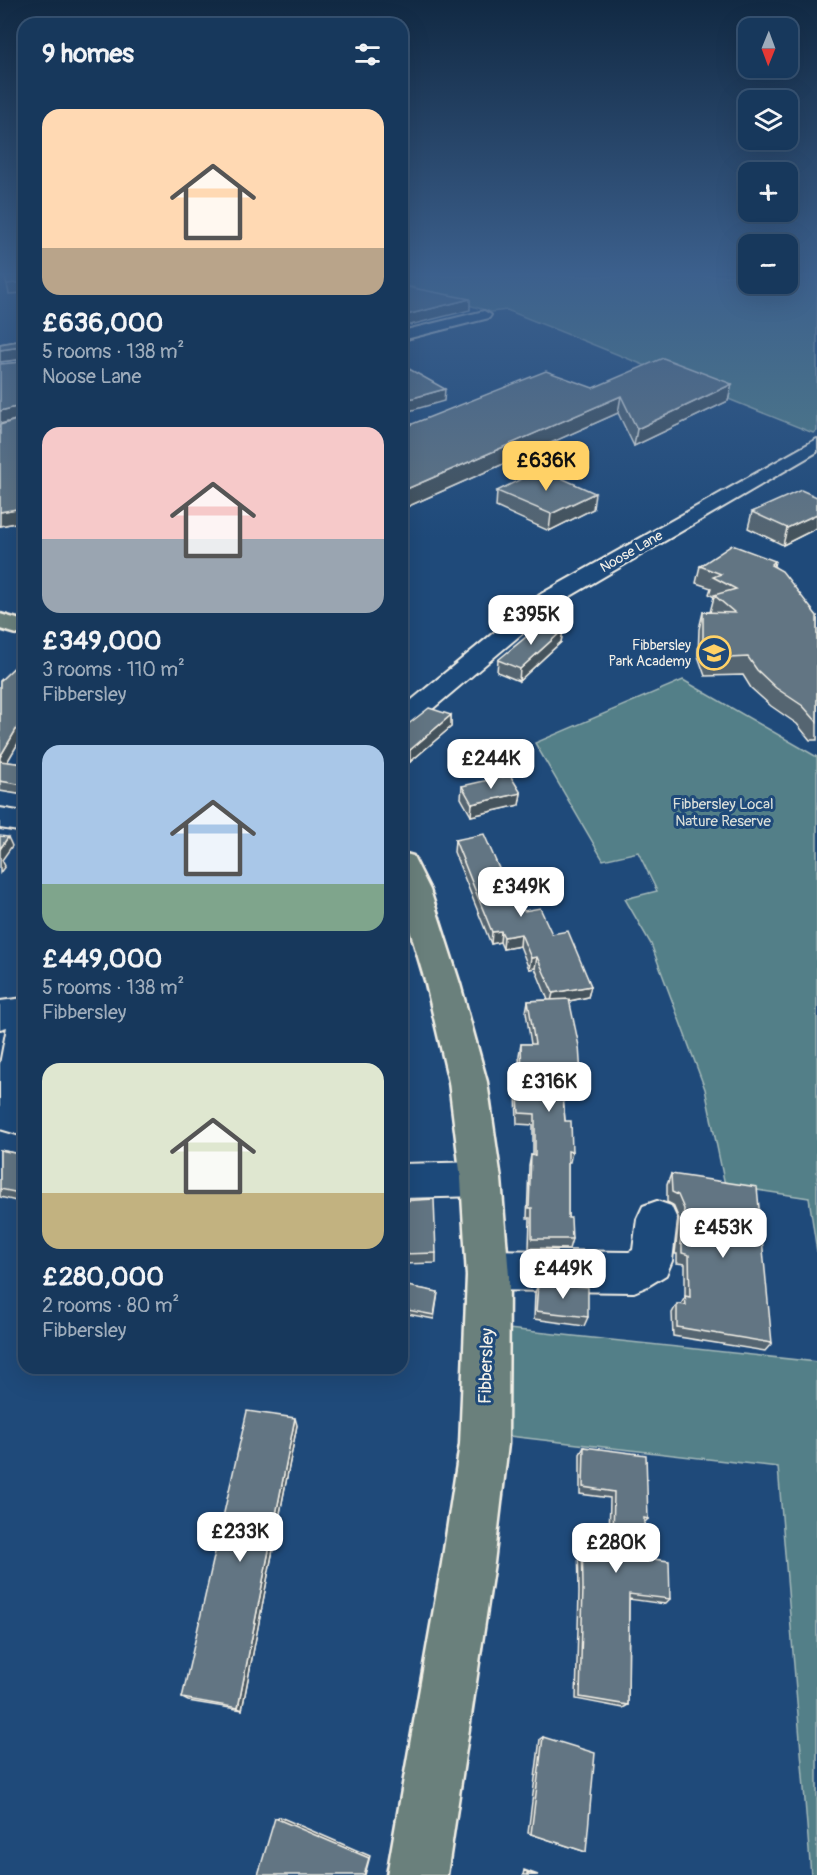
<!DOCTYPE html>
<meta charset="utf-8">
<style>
:root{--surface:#17385c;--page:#203f62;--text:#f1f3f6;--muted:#9eacbb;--line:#365272;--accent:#ffd166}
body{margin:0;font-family:Pangolin,sans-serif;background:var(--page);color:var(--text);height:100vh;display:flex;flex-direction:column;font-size:22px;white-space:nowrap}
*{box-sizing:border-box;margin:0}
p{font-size:20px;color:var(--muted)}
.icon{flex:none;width:33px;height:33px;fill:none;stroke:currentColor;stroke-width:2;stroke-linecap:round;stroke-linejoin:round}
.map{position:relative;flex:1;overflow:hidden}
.details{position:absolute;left:18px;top:18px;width:390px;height:1356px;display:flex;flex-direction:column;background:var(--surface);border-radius:18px;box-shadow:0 6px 24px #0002,0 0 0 2px var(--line)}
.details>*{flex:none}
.needle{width:39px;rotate:181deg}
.controls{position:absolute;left:738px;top:18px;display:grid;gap:12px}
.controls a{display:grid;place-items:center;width:60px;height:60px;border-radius:12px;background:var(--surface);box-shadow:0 6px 24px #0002,0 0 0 2px var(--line);font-size:30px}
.price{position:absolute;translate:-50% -51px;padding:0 14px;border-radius:12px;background:#fff;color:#222;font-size:20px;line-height:39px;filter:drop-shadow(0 2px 3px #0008)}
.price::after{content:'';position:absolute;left:50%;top:36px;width:18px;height:14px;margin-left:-9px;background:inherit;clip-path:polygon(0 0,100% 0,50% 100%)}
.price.on{background:var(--accent);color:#111}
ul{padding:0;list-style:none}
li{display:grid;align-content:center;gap:12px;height:318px;padding:0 24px}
li span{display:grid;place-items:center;height:186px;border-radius:18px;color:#555}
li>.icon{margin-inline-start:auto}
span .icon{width:108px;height:108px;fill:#fffc;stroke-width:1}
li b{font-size:26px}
h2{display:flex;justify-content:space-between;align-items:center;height:72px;padding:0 24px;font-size:26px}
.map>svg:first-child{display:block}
.green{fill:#527f88;stroke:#a3b8b8;stroke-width:1.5}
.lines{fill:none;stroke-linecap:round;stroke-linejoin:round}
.minor-casing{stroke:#f4f1e8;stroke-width:4}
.major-casing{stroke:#f4f1e8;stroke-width:5}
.minor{fill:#1f4a7a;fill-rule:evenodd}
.major{fill:#6a807c;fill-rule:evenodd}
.wall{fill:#546571;stroke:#f4f1e8;stroke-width:1.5}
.shaded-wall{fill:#45525c;stroke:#f4f1e8;stroke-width:1.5}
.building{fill:#627583;stroke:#f4f1e8;stroke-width:1.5}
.labels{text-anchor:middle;stroke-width:6;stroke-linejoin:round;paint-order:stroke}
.far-street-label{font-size:14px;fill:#f4f1e8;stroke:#1f4a7a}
.far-poi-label{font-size:14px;fill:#f4f1e8;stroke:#1f4a7a;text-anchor:end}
.park-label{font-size:15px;fill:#dce0da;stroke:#1f4a7a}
.near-street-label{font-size:18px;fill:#f4f1e8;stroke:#1f4a7a}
</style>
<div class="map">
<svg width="817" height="1875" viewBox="0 0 817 1875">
<rect width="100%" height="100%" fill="#1f4a7a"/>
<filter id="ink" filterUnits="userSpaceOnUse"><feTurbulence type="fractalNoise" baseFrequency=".0167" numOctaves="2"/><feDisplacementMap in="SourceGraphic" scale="12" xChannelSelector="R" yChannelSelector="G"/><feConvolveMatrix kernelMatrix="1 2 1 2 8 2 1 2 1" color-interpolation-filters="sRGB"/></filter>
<g filter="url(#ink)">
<!-- green -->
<g class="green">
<path d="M402 276H748V284H788V276H817V431L813 433 507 310 491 312 402 284Z"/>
<path d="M683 680 817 757V1252L809 1198 725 1185 705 1089 651 944 625 899 657 891 638 852 603 860 535 743Z"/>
<path d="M508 1329 817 1362V1875H811L778 1467 509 1436Z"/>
</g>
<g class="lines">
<defs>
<g id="minor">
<path d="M484 311 491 315 489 318 402 340V331Z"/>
<path d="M817 439V452L557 604 411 727 402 729V708L541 594Z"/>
<path d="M0 808 24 812V832L0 828Z"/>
<path d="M24 998V1136L0 1129V1064L7 1027 0 1029V1001Z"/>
<path d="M481 1162 494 1167 500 1179 494 1191 481 1196 402 1198V1164Z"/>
<path d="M657 1201 671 1206 677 1219 672 1261 666 1275 648 1286 634 1292 487 1290 473 1284 467 1270 473 1256 487 1250 629 1252 633 1250 637 1219 643 1206Z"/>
</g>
<g id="major">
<path d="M0 614 24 621V636L0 629Z"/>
<path d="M402 853 413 856 430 890 460 984 487 1082 501 1179 509 1276 508 1444 494 1563 447 1875H387L442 1563 460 1444 467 1276 461 1179 449 1082 426 984 402 903Z"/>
</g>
</defs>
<!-- minor casing -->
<use href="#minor" class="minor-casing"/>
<!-- major casing -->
<use href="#major" class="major-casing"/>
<!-- minor -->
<use href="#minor" class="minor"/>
<!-- major -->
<use href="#major" class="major"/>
</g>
<!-- wall -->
<g class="wall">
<path d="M24 340V530L20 522 0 526V425L14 420 21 362 23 359 0 362V344Z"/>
<path d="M732 384 728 401 634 446 618 413 402 509V428L593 388Z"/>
<path d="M497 491 593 509 549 531 496 507Z"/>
<path d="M817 497V528L783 545 748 528 752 512Z"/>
<path d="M775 561 774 566 817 616V740H810L797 724 771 706 751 688 743 675 705 676 698 656 699 629 703 612H711H710L714 597 709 594 711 588 696 583 700 566Z"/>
<path d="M563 630 561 642 519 681 497 672 498 660Z"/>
<path d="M24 658V733L7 762 24 764V795L0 791V681Z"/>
<path d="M451 715V727L410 762 402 758V729Z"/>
<path d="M462 786 521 793 519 805 471 816 461 798Z"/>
<path d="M455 840 501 873 524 911 552 934 591 986 588 997 569 1001 581 1075 579 1086 562 1085 565 1121 572 1152 570 1162H568V1218L572 1239 569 1249 529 1248 530 1218H527L529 1166 531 1155 533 1156V1125L517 1124 516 1090 517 1079H520L519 1055 521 1044H531L526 1012 528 1001 548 1000 535 968 529 969 520 946 503 949 500 942 491 944 454 852Z"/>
<path d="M402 1113 406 1151V1162H402Z"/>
<path d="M0 1150 24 1155V1203L0 1197Z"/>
<path d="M671 1174 772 1343 765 1351 673 1336 672 1313 677 1304H681L685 1297V1264L677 1263V1254H675L679 1219 673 1205 667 1202V1185Z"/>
<path d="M402 1201 436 1253V1263L402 1264Z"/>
<path d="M538 1284 588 1317 584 1326 534 1319 535 1293Z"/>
<path d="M402 1285 438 1292 434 1319 402 1313Z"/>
<path d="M297 1425 242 1710 188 1701 182 1698Z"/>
<path d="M584 1447 648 1519 644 1523 645 1558 670 1599 665 1604 629 1599 628 1705 623 1708 576 1699 579 1592 578 1541 582 1536 609 1539 610 1498 580 1494V1454Z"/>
<path d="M543 1737 586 1852 528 1833 540 1739Z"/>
<path d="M524 1870 538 1875H523Z"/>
</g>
<!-- shaded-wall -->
<g class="shaded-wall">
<path d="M23 282 24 293 9 294 7 284Z"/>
<path d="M470 299V310L402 327V316Z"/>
<path d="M21 347 24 359 0 362V350Z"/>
<path d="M732 384 728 401 634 446 637 429Z"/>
<path d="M445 389 444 401 402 413V401Z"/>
<path d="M621 396 618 413 402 509V491Z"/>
<path d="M20 406 23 418 0 424V411Z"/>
<path d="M595 493 593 509 549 531 551 514Z"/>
<path d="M16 509 20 522 0 526V512Z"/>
<path d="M817 514V528L783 545 787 528Z"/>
<path d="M563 630 561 642 519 681 520 669Z"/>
<path d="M451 715V727L410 762V750Z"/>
<path d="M24 716V733L2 771 0 765V757Z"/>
<path d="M521 793 519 805 471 816 472 804Z"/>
<path d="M8 837 12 846 2 860 5 866 0 873V849Z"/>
<path d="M501 931 500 942 491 944 492 932Z"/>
<path d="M521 934 520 946 503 949 504 937Z"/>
<path d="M537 957 535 968 529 969 531 958Z"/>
<path d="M591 986 588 997 550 1005 553 993Z"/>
<path d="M295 1418 297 1425 242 1710 238 1708Z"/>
<path d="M280 1817 370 1856 365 1875 275 1818Z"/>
</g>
<!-- building -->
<g class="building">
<path d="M4 276H24V285L23 282 7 284Z"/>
<path d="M402 286 470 299 402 316Z"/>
<path d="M24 340V525L16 509 0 512V425L23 418V408L20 406 0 411V364L21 362 23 359V349L21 347 0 350V344Z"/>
<path d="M663 358 732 384 637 429 621 396 402 491V428L546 371 593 388Z"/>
<path d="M402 365 445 389 402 401Z"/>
<path d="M541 469 595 493 551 514 497 491Z"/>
<path d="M801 490 817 497V514L787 528 752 512Z"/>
<path d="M732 545 775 561 771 565 782 571 817 616V722L803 706 776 688 757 670 748 657 710 659 703 639V612L735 613 714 595 736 589 713 577 721 574 700 566Z"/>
<path d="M543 623 563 630 520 669 498 660Z"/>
<path d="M24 658V716L0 757V681Z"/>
<path d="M429 708 451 715 410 750 402 746V729Z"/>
<path d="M0 761 24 764V785L0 781Z"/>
<path d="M510 775 521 793 472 804 462 786Z"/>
<path d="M484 834 501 873 508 872 524 911 540 908 552 934 568 931 591 986 553 993 537 957 531 958 521 934 504 937 501 931 492 932 455 840Z"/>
<path d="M0 836 8 837 0 849Z"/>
<path d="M569 999 579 1046 581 1075 561 1074 565 1121H571L572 1152 568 1151V1218H571L572 1239H532V1208H529L531 1155 535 1156V1114L519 1113 517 1079H522L521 1044H535L528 1001Z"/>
<path d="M402 1113 406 1151 402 1152Z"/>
<path d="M0 1150 24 1155V1194L0 1189Z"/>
<path d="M671 1174 757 1187 772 1343 677 1327V1304L686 1305 685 1296 690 1297 689 1255 682 1253V1245L680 1244 684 1209 678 1195 672 1192Z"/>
<path d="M434 1199 436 1253 402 1254V1201Z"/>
<path d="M538 1284 588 1287V1317L536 1311Z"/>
<path d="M402 1285 438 1292 434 1315 402 1309Z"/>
<path d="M247 1411 295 1418 238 1708 182 1698Z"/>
<path d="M584 1447 646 1455 648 1519 644 1518 645 1558 669 1561 670 1599 629 1594 628 1705 580 1697 583 1587 582 1536 613 1540 614 1492 583 1487Z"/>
<path d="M543 1737 595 1753 586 1852 531 1834Z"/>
<path d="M275 1818 369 1858 364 1875H258Z"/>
<path d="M527 1872 536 1875H527Z"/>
</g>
</g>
<!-- sky -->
<linearGradient id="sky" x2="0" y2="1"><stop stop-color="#112943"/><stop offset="0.51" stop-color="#3c608d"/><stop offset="1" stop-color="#3c608d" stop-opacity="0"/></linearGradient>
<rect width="817" height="538" fill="url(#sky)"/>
<!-- icons -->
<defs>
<symbol id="school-ring" viewBox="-11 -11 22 22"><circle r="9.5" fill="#1f4a7a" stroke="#ffd166" stroke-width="1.5"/><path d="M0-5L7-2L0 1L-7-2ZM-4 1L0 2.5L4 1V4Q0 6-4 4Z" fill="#ffd166"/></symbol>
</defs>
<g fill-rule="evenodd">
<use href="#school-ring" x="695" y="634" width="38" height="38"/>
</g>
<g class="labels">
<!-- far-street labels -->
<g class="far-street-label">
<text transform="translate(631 551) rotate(-30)" y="5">Noose Lane</text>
</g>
<!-- far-poi labels -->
<g class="far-poi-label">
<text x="691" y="650">Fibbersley<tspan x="691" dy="16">Park Academy</tspan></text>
</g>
<!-- park labels -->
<g class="park-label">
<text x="723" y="809">Fibbersley Local<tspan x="723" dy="17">Nature Reserve</tspan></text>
</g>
<!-- near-street labels -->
<g class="near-street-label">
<text transform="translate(486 1366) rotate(-88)" y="6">Fibbersley</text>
</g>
</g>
</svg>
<div class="controls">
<a><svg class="needle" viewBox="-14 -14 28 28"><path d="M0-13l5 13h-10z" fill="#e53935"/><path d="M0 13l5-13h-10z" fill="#9eacbb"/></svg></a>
<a><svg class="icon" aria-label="layers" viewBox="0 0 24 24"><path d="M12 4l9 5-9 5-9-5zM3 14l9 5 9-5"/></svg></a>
<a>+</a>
<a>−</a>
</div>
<b class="price on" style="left:546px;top:492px">£636K</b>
<b class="price" style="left:531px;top:646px">£395K</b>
<b class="price" style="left:491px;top:790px">£244K</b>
<b class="price" style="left:521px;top:918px">£349K</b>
<b class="price" style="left:549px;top:1113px">£316K</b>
<b class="price" style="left:723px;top:1259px">£453K</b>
<b class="price" style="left:563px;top:1300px">£449K</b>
<b class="price" style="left:240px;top:1563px">£233K</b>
<b class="price" style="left:616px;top:1574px">£280K</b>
<section class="details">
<h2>9 homes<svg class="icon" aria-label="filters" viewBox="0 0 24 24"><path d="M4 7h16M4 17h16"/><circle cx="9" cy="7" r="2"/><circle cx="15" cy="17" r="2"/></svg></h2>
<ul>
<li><span style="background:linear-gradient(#ffd9b3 75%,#b9a48a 0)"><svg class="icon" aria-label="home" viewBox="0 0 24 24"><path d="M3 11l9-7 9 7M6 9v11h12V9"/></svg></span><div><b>£636,000</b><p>5 rooms · 138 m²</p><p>Noose Lane</p></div></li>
<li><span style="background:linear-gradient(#f6c9c9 60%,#9aa5b1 0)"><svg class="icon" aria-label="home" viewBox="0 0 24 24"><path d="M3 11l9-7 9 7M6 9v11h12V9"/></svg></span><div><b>£349,000</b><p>3 rooms · 110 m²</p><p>Fibbersley</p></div></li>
<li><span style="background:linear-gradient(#a9c7e8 75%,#7fa58c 0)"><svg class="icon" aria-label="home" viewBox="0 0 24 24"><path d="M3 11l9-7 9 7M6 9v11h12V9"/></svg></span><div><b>£449,000</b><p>5 rooms · 138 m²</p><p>Fibbersley</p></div></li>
<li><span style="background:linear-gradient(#dfe7d0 70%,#c2b280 0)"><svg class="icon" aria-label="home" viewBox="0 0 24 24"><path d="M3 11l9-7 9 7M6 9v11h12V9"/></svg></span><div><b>£280,000</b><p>2 rooms · 80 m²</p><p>Fibbersley</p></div></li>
</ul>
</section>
</div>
